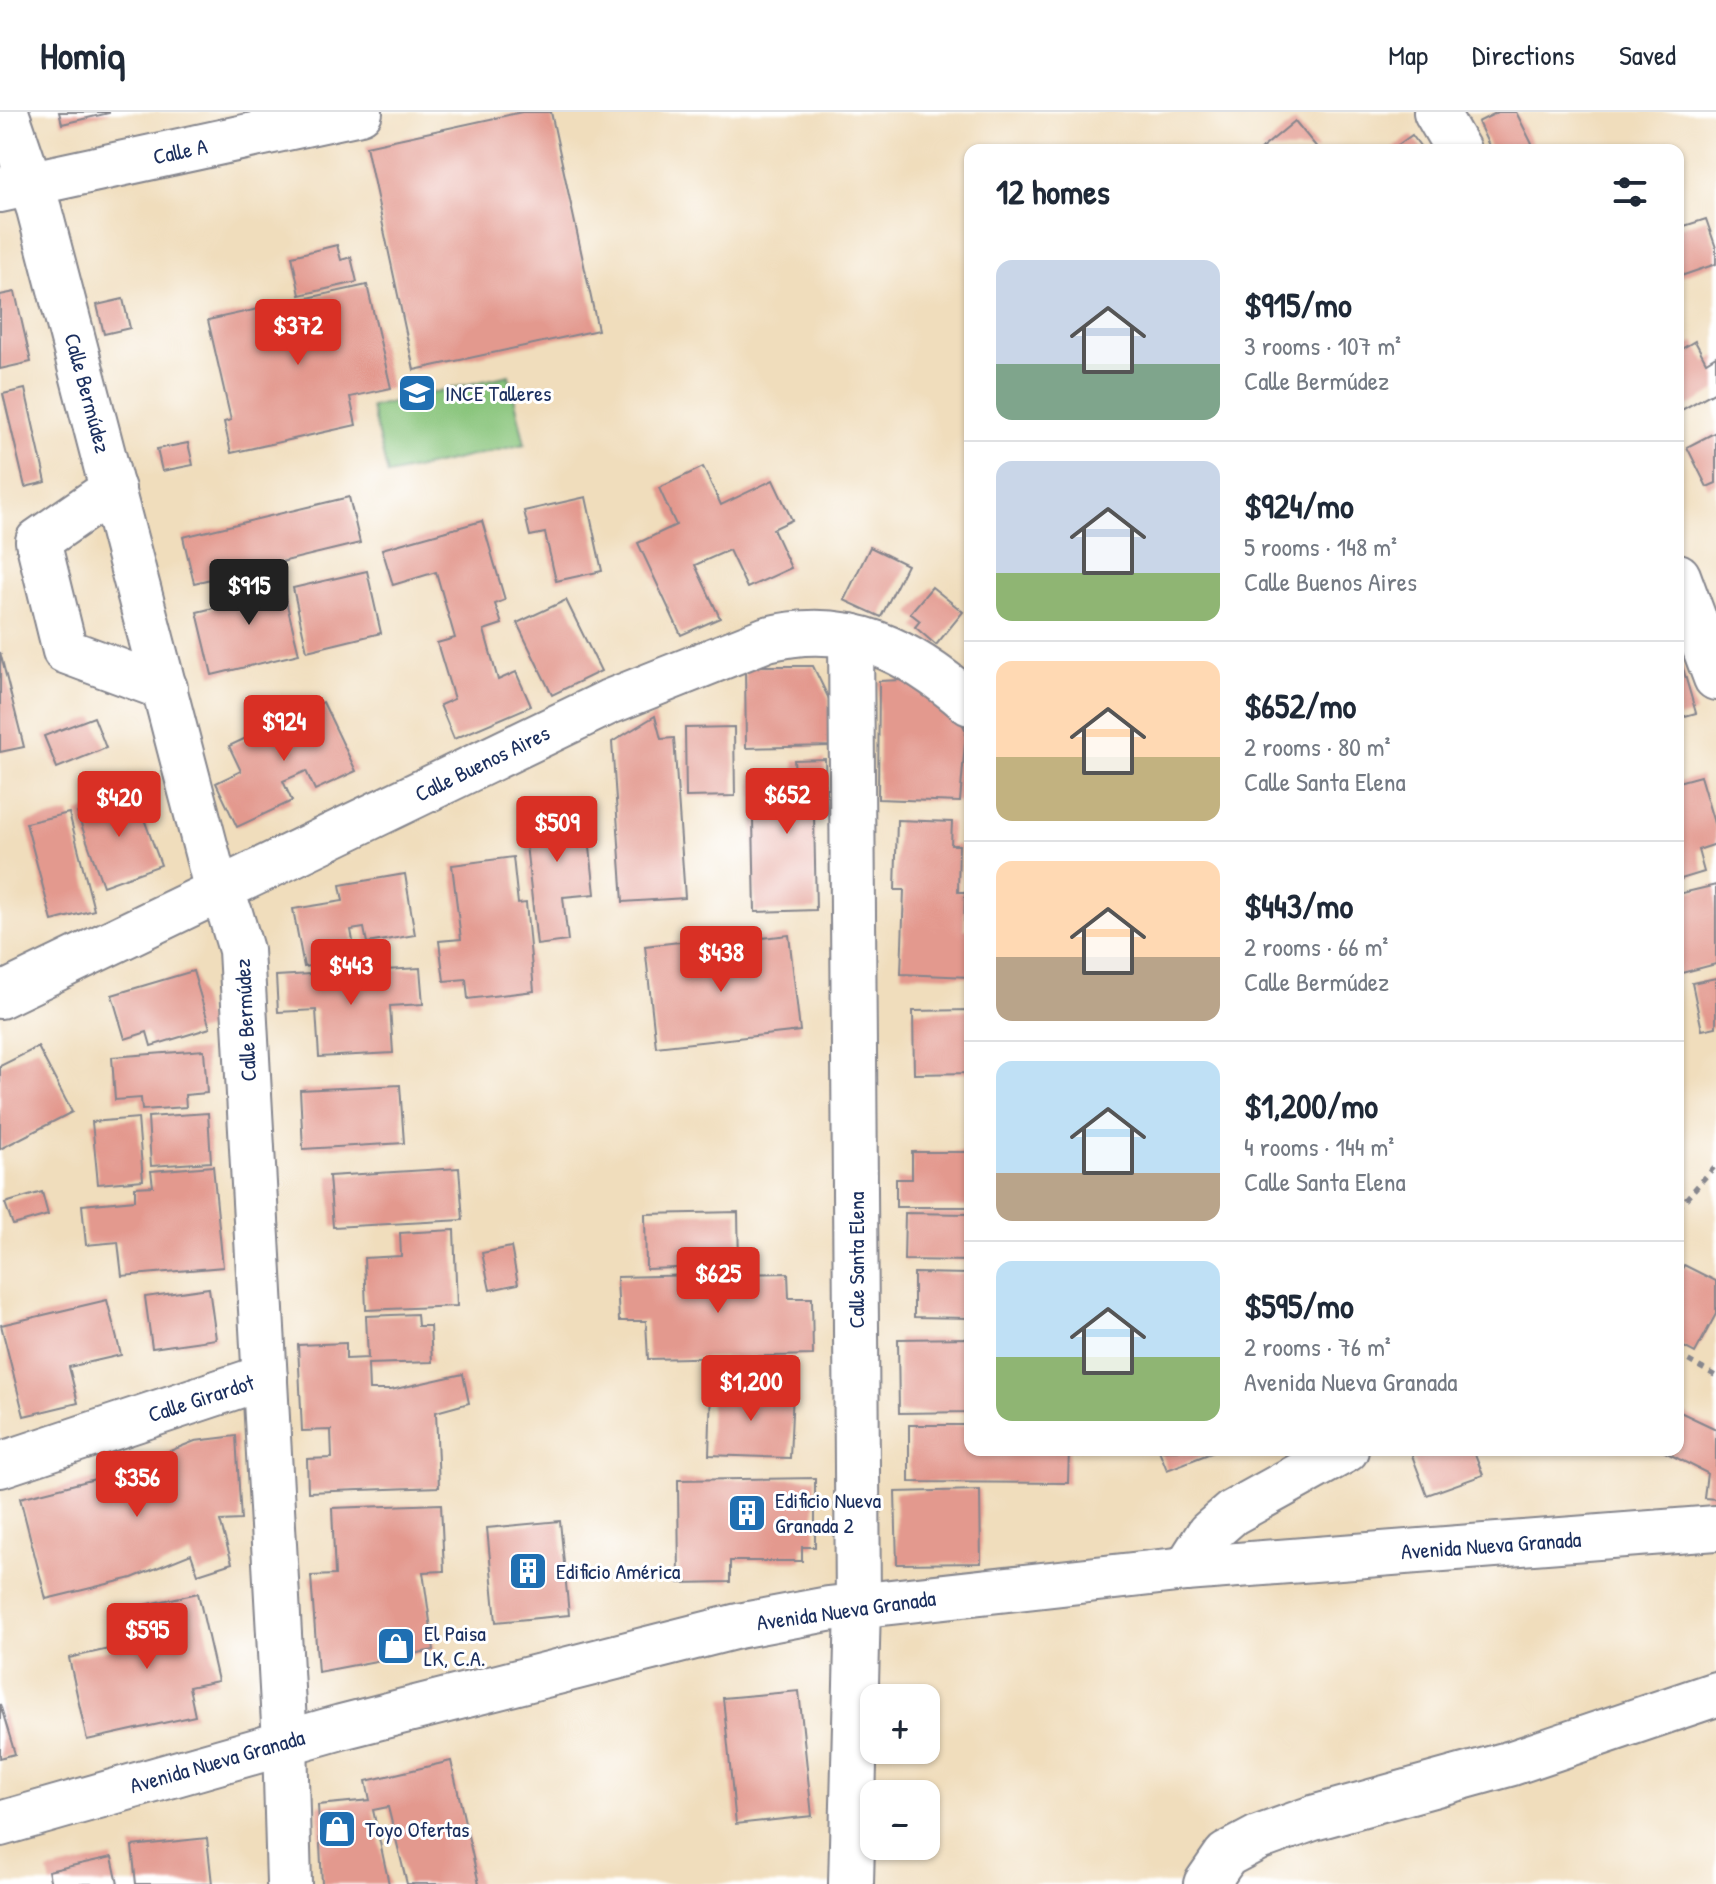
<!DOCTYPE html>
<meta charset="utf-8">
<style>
:root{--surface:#fff;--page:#f6f6f7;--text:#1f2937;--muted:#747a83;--line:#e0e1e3;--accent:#d93025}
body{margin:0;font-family:"Patrick Hand",sans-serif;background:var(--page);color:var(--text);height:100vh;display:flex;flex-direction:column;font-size:30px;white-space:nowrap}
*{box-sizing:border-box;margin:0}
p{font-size:26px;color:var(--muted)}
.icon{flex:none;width:44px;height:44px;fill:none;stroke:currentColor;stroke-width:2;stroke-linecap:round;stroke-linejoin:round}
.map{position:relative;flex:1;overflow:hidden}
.sheet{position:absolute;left:964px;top:32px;width:720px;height:1312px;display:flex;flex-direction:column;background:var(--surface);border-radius:16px;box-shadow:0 2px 6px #0004}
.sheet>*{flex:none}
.controls{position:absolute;left:860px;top:1572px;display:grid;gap:16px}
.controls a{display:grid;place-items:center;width:80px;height:80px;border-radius:16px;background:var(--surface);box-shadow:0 2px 6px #0004;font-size:40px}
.price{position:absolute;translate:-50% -68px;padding:0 18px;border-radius:8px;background:var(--accent);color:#fff;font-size:26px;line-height:52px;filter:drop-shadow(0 2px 4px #0008)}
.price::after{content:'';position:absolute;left:50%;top:48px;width:24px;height:18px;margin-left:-12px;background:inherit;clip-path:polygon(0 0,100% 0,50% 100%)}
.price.selected{background:#222;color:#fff}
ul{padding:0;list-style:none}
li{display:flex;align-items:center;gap:24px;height:200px;padding:0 32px}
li+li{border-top:2px solid var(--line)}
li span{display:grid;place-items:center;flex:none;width:224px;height:160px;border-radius:16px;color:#555}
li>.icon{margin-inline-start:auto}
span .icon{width:96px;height:96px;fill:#fffc;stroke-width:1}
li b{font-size:34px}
h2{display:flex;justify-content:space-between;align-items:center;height:96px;padding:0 32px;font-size:34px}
header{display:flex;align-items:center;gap:48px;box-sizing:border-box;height:112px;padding:0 40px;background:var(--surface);border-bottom:2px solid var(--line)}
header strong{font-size:38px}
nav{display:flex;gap:44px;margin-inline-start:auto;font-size:28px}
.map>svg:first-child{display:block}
.green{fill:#89c57b;stroke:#527a6c;stroke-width:2}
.building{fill:#e3998e}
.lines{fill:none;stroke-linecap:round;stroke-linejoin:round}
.minor-casing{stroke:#86868d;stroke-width:48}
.path{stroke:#86868d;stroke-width:5;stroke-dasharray:6 6;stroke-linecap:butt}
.minor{stroke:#fff;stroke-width:44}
.labels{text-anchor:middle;stroke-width:6;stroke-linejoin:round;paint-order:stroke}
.street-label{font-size:22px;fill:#1b2f5e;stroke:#fff}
.poi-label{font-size:22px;fill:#1b2f5e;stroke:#fff;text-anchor:start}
</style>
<header>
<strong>Homiq</strong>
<nav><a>Map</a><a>Directions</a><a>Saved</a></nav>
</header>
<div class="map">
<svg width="1716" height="1772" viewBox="0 0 1716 1772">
<rect width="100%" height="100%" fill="#fff"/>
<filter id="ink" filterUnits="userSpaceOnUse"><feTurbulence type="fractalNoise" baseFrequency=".0125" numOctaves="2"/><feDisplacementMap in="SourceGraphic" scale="16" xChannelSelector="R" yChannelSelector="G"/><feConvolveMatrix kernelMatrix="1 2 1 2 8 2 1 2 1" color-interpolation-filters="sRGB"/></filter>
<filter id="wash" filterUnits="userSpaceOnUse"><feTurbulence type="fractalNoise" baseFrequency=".006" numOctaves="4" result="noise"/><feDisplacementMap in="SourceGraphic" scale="32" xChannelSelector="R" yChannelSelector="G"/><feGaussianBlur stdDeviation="1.8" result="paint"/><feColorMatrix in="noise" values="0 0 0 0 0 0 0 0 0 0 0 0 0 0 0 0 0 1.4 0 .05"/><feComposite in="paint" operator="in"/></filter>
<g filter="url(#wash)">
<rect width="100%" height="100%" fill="#f0ddbc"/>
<!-- green -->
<path class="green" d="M509 263 525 332 388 363 371 295Z"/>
<g id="blocks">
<!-- building -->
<g class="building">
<path d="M59 0H109V1L62 12Z"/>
<path d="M522 0H551L598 218 414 258 366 34Z"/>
<path d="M1498 0H1516L1535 38H1491L1478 10Z"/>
<path d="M1295 9 1319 38H1260Z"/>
<path d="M1412 23 1423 38H1391Z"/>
<path d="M1706 107 1716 136V152L1678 165V116Z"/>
<path d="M337 133 341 148 351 145 357 170 300 183 292 144Z"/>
<path d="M367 173 391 276 350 285 356 313 231 341 224 310 231 308 208 208Z"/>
<path d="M15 180 31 250 0 257V183Z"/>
<path d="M123 187 130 216 104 222 97 193Z"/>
<path d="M1695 229 1706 250 1716 244V279L1678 300V239Z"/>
<path d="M25 277 46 370 25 375 3 282Z"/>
<path d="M1716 320V371L1707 375 1687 335Z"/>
<path d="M188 331 193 353 162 359 157 337Z"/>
<path d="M703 355 721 393 773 368 792 408 773 417 791 456 747 476 729 438 695 453 720 506 681 523 638 431 676 413 659 376Z"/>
<path d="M349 385 360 431 194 471 183 425Z"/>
<path d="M586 385 602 459 556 469 545 421 530 424 524 399Z"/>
<path d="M482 409 505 488 495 492 502 512 484 518 498 568 516 560 531 594 454 627 440 593 454 587 437 531 455 526 436 460 393 473 382 437Z"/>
<path d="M870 435 907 453 881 505 844 488Z"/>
<path d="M367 459 381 521 307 539 293 476Z"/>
<path d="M280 464 299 542 212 563 197 500 230 492 226 477Z"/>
<path d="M932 475 963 500 936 533 915 515 920 509 910 501Z"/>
<path d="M566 488 601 559 552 583 517 511Z"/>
<path d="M0 540 24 635 0 640Z"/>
<path d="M1682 553 1696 601 1678 606V554Z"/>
<path d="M745 554H813L829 587 831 634 746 636Z"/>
<path d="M902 568 912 571 960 607 966 619 960 690 878 687 879 569Z"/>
<path d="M323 590 356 659 315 678 306 659 283 669 292 689 237 715 216 671 241 659 229 634Z"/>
<path d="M655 604 661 627 674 626 685 786 623 790 612 630Z"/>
<path d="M94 605 106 636 57 656 44 624Z"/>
<path d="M734 615 735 684 686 685 685 616Z"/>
<path d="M825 647 827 703H814L816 798 755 800 752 661 795 660 794 648Z"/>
<path d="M1700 664 1716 718V732L1698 738 1704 760 1678 768V670Z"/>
<path d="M134 680 161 753 103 774 77 701Z"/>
<path d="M585 689 595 782 563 785 568 829 537 833 522 696Z"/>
<path d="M69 701 94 798 52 809 26 711Z"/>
<path d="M897 708 952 710 951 733H959L958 780H965L964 817H970V865L901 862 904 778H895Z"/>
<path d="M513 745 518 792 526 791 534 879 468 887 466 867 444 869 439 829 461 827 452 753Z"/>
<path d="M405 762 415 823 367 831 364 816 351 818 356 846 304 855 293 797 343 789 340 773Z"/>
<path d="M1716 773V852L1678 862V782Z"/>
<path d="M789 823 800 919 656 935 645 834 688 829 689 842 721 839 723 858 756 855 753 827Z"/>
<path d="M420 856 423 892 390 894 393 941 319 945 316 898 278 900 276 864Z"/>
<path d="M193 859 210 916 151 934 147 920 125 927 112 883Z"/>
<path d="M1716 866V915L1702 918 1692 871Z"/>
<path d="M970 898V961L914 962 913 899Z"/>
<path d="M38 935 72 1000 0 1037V954Z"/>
<path d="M204 938 207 981 185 983 186 995 142 998 141 986 115 988 112 945Z"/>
<path d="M400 973 404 1031 303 1037 300 978Z"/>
<path d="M208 1001 211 1050 151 1054 148 1005Z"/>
<path d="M138 1006 143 1068 98 1072 92 1010Z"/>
<path d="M912 1040H970V1095H896V1067H912Z"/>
<path d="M213 1054 223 1155 122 1164 118 1130 86 1133 82 1093 135 1088V1075L153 1074 151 1059Z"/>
<path d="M459 1056 463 1108 333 1115 329 1064Z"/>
<path d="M42 1080 48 1103 13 1113 5 1091Z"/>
<path d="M738 1100 739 1154 646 1157 645 1102Z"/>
<path d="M905 1101 970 1102V1149L904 1148Z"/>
<path d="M454 1118 457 1194 366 1198 364 1146 401 1144 400 1121Z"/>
<path d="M511 1135 518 1172 490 1178 482 1141Z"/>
<path d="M1684 1153 1716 1169V1202L1695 1241 1678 1232V1165Z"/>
<path d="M788 1161 789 1186H812L813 1243 648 1247 646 1209H619L617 1165Z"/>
<path d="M914 1161 970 1162V1206L914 1205Z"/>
<path d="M209 1176 216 1227 152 1236 145 1185Z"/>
<path d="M107 1188 121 1243 69 1255 78 1291 24 1304 1 1213Z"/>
<path d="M417 1202 418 1214H430L432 1250 368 1252 369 1278H391L463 1262 469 1291 436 1300 439 1375 308 1380 307 1347 332 1346 331 1318 302 1319 298 1233 346 1231V1247L368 1246 366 1204Z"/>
<path d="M970 1226V1300L899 1301 898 1227Z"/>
<path d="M711 1276 793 1278 790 1346 709 1343Z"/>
<path d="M1678 1299 1716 1317V1387L1704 1386 1707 1361 1661 1338H1678Z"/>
<path d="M909 1313H970V1338H1069L1068 1371 909 1370Z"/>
<path d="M236 1324 241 1408 220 1409 232 1451 198 1462 191 1442 132 1466 46 1487 20 1386 107 1364 195 1329Z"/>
<path d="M1159 1338H1219L1167 1358Z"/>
<path d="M1410 1338H1473L1483 1363 1427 1383Z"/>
<path d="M815 1366V1435H802V1449H730V1470L679 1471 678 1368Z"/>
<path d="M980 1378 981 1451 897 1452 895 1380Z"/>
<path d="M441 1392 444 1459 423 1460 434 1538 318 1560 311 1464 335 1463 332 1396Z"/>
<path d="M560 1409 569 1503 496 1510 487 1416Z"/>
<path d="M198 1481 218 1569 189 1575 195 1604 87 1628 69 1546 144 1529 136 1495Z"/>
<path d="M799 1579 812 1704 736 1712 723 1586Z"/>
<path d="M0 1592 15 1642 0 1646Z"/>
<path d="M451 1649 479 1772H407L388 1695 373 1698 389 1772H322L318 1693 370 1688 366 1669Z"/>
<path d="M207 1726 212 1772H136L132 1734Z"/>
<path d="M112 1745 118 1772H51L48 1759Z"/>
</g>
</g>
</g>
<g filter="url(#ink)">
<use href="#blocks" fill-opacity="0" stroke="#86868d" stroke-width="2"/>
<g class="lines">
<defs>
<g id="minor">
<path d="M6 0 39 97 217 779 230 801 241 838 285 1630 289 1772"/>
<path d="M1436 0 1458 38"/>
<path d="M0 78 360 0"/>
<path d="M113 377 38 429 65 539 165 576"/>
<path d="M1678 464 1716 566"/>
<path d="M0 884 609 590 767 527C849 506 910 539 970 591"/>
<path d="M0 1353 265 1265"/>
<path d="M1186 1457 1209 1421 1232 1401 1346 1338"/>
<path d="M0 1712 341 1615 738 1514 828 1497 1186 1457 1716 1416"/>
<path d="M851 1772 858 1493 851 524"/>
<path d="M1206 1772 1226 1743 1258 1726 1313 1706 1512 1651 1716 1582"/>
</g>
</defs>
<!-- minor casing -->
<use href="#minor" class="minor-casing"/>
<!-- path -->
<g class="path">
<path d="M1678 1096 1716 1053"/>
<path d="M1678 1243 1716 1264"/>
</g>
<!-- minor -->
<use href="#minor" class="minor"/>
</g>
</g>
<!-- icons -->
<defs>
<symbol id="university-square" viewBox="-11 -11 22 22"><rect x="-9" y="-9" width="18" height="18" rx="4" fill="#1f6fb2" stroke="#fff"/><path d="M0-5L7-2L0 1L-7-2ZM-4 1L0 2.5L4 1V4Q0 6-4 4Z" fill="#fff"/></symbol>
<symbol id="building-square" viewBox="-11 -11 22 22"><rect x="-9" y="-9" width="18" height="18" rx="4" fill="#1f6fb2" stroke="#fff"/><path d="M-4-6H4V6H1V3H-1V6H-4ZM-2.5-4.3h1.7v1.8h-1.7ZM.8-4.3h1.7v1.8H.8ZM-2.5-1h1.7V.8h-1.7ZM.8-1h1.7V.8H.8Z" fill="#fff"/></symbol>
<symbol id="shop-square" viewBox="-11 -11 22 22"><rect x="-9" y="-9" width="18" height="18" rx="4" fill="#1f6fb2" stroke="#fff"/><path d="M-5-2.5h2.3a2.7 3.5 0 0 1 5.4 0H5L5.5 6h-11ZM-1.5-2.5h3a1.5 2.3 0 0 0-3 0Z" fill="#fff"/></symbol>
</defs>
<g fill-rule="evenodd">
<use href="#university-square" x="395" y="259" width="44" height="44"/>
<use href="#building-square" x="725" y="1379" width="44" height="44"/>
<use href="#building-square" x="506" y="1437" width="44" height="44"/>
<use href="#shop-square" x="374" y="1512" width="44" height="44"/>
<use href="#shop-square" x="315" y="1695" width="44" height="44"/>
</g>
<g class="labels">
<!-- street labels -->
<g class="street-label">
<text transform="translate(180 39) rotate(-12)" y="8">Calle A</text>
<text transform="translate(88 281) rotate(75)" y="8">Calle Bermúdez</text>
<text transform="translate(482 651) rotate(-26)" y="8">Calle Buenos Aires</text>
<text transform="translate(245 908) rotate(-93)" y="8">Calle Bermúdez</text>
<text transform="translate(856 1148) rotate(-90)" y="8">Calle Santa Elena</text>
<text transform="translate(201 1286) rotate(-18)" y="8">Calle Girardot</text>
<text transform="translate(1491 1433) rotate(-4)" y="8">Avenida Nueva Granada</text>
<text transform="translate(846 1498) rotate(-8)" y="8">Avenida Nueva Granada</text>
<text transform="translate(217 1649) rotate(-16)" y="8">Avenida Nueva Granada</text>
</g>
<!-- poi labels -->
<g class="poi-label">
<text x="445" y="289">INCE Talleres</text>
<text x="775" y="1396">Edificio Nueva<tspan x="775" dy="25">Granada 2</tspan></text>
<text x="556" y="1467">Edificio América</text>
<text x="424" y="1529">El Paisa<tspan x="424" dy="25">LK, C.A.</tspan></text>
<text x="365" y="1725">Toyo Ofertas</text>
</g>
</g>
</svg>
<div class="controls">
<a>+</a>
<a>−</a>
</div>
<b class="price" style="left:298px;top:255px">$372</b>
<b class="price selected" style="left:249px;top:515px">$915</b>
<b class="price" style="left:284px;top:651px">$924</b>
<b class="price" style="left:787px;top:724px">$652</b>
<b class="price" style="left:119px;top:727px">$420</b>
<b class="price" style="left:557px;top:752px">$509</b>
<b class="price" style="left:721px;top:882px">$438</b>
<b class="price" style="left:351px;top:895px">$443</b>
<b class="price" style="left:718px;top:1203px">$625</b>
<b class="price" style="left:751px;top:1311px">$1,200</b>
<b class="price" style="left:137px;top:1407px">$356</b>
<b class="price" style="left:147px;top:1559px">$595</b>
<section class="sheet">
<h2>12 homes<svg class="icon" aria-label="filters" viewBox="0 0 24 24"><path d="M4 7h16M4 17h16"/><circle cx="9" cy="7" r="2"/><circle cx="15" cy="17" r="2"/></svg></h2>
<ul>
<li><span style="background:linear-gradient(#c9d6e8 65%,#7fa58c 0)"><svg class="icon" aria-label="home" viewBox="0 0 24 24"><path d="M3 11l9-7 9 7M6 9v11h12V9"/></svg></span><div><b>$915/mo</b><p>3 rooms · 107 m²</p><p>Calle Bermúdez</p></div></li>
<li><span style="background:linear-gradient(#c9d6e8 70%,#8fb573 0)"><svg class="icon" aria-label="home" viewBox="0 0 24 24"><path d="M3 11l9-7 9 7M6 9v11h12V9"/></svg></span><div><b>$924/mo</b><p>5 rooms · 148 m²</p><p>Calle Buenos Aires</p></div></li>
<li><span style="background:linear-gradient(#ffd9b3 60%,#c2b280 0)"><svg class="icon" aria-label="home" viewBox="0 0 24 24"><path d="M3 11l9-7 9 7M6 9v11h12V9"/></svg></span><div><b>$652/mo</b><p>2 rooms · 80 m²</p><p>Calle Santa Elena</p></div></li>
<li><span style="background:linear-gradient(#ffd9b3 60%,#b9a48a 0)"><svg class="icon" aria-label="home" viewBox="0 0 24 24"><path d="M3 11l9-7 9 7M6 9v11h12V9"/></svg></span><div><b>$443/mo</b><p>2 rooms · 66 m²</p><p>Calle Bermúdez</p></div></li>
<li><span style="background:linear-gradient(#bfe0f5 70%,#b9a48a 0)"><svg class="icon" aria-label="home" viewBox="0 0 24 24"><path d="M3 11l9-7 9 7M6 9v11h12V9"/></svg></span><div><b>$1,200/mo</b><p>4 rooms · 144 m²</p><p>Calle Santa Elena</p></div></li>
<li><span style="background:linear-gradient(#bfe0f5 60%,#8fb573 0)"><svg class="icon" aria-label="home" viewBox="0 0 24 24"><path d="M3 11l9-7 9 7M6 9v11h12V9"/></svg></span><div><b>$595/mo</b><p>2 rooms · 76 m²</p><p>Avenida Nueva Granada</p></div></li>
</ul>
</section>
</div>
